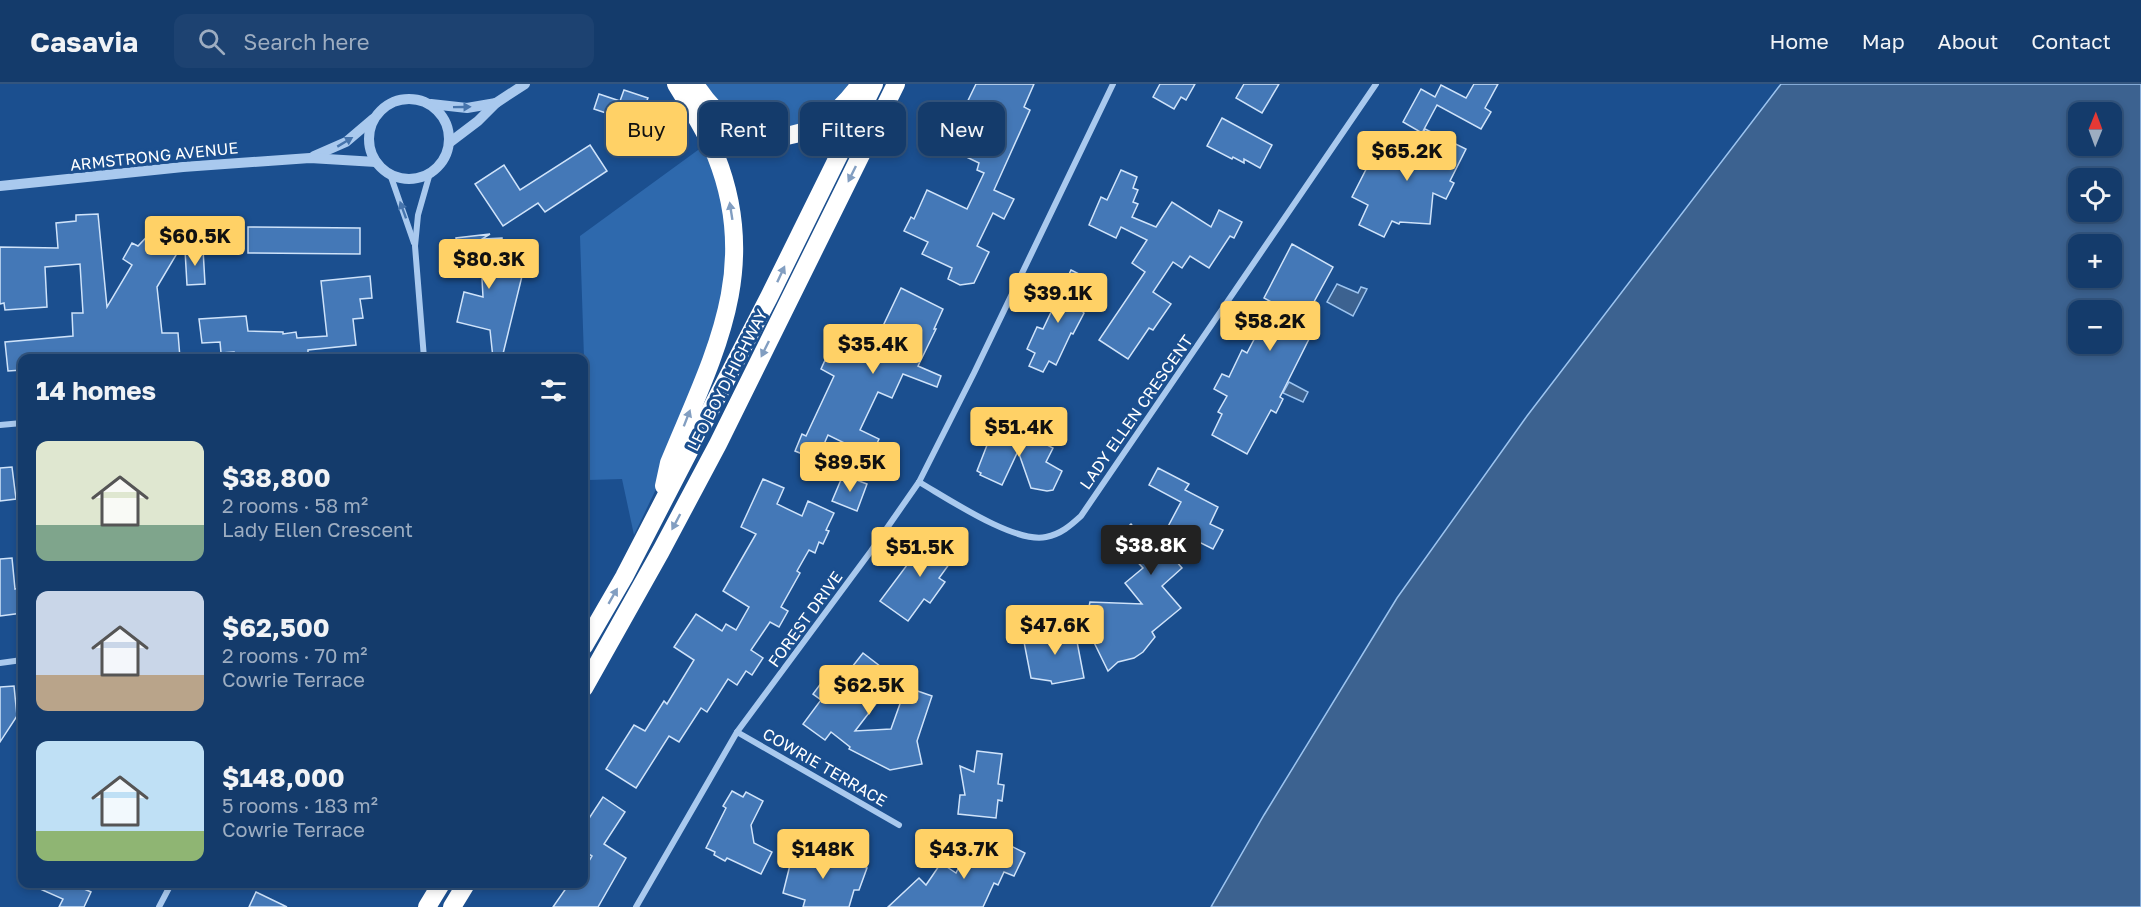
<!DOCTYPE html>
<meta charset="utf-8">
<style>
:root{--surface:#143b6b;--page:#1d4271;--text:#f1f3f6;--muted:#9dadc1;--line:#33557e;--accent:#ffd166}
body{margin:0;font-family:"Golos Text",sans-serif;background:var(--page);color:var(--text);height:100vh;display:flex;flex-direction:column;font-size:22px;white-space:nowrap}
*{box-sizing:border-box;margin:0}
p{font-size:20px;color:var(--muted)}
.icon{flex:none;width:33px;height:33px;fill:none;stroke:currentColor;stroke-width:2;stroke-linecap:round;stroke-linejoin:round}
.map{position:relative;flex:1;overflow:hidden}
.panel{position:absolute;left:18px;top:270px;width:570px;height:534px;display:flex;flex-direction:column;background:var(--surface);border-radius:12px;box-shadow:0 3px 9px #0003,0 0 0 2px var(--line)}
.panel>*{flex:none}
.top-card{position:absolute;left:606px;top:18px;width:570px;height:54px;display:flex;gap:12px}
.needle{width:39px;rotate:1deg}
.fabs{position:absolute;left:2068px;top:18px;display:grid;gap:12px}
.fabs a{display:grid;place-items:center;width:54px;height:54px;border-radius:12px;background:var(--surface);box-shadow:0 3px 9px #0003,0 0 0 2px var(--line);font-size:30px}
.price{position:absolute;translate:-50% -51px;padding:0 14px;border-radius:6px;background:var(--accent);color:#111;font-size:20px;line-height:39px;filter:drop-shadow(0 2px 3px #0008)}
.price::after{content:'';position:absolute;left:50%;top:36px;width:18px;height:14px;margin-left:-9px;background:inherit;clip-path:polygon(0 0,100% 0,50% 100%)}
.price.current{background:#222;color:#fff}
ul{padding:0;list-style:none}
li{display:flex;align-items:center;gap:18px;height:150px;padding:0 18px}
li span{display:grid;place-items:center;flex:none;width:168px;height:120px;border-radius:12px;color:#555}
li>.icon{margin-inline-start:auto}
span .icon{width:72px;height:72px;fill:#fffc;stroke-width:1}
li b{font-size:26px}
h2{display:flex;justify-content:space-between;align-items:center;height:72px;padding:0 18px;font-size:26px}
.tag{padding:0 21px;border-radius:12px;background:var(--surface);box-shadow:0 3px 9px #0003,0 0 0 2px var(--line);font-size:21px;line-height:54px}
.tag.current{background:var(--accent);color:#111}
header{display:flex;align-items:center;gap:36px;box-sizing:border-box;height:84px;padding:0 30px;background:var(--surface);border-bottom:2px solid var(--line)}
header strong{font-size:28px}
nav{display:flex;gap:33px;margin-inline-start:auto;font-size:21px}
.search{width:420px;height:54px;background:var(--page);display:flex;align-items:center;gap:15px;box-sizing:border-box;padding:0 21px;border-radius:12px;color:var(--muted);font-size:22px}
.map>svg:first-child{display:block}
.green{fill:#2e69ad}
.water{fill:#3c6290;stroke:#9cc4f0;stroke-width:1.5;fill-rule:evenodd}
.building{fill:#4478b7;stroke:#cfe3fa;stroke-width:1.5}
.lines{fill:none;stroke-linecap:round;stroke-linejoin:round}
.minor{stroke:#a9c9ee;stroke-width:6}
.tertiary{stroke:#a9c9ee;stroke-width:10}
.motorway{stroke:#fff;stroke-width:18}
.oneway{fill:#4674ac}
.oneway2{fill:#829ec1}
.labels{text-anchor:middle;stroke-width:6;stroke-linejoin:round;paint-order:stroke}
.street-label{font-size:16px;fill:#fff;stroke:#1b4f8f}
</style>
<header>
<strong>Casavia</strong>
<div class="search"><svg class="icon" aria-label="search" viewBox="0 0 24 24"><circle cx="10" cy="10" r="6"/><path d="M15 15l6 6"/></svg>Search here</div>
<nav><a>Home</a><a>Map</a><a>About</a><a>Contact</a></nav>
</header>
<div class="map">
<svg width="2141" height="823" viewBox="0 0 2141 823">
<rect width="100%" height="100%" fill="#1b4f8f"/>
<!-- green -->
<g class="green">
<path d="M701 0H848L834 23 799 47 738 44Z"/>
<path d="M709 58 738 178 714 284 634 451 622 395 588 396 580 152Z"/>
</g>
<!-- water -->
<g class="water">
<path d="M1781 0H2141V823H1211L1264 731 1397 514 1527 332ZM2079 28H2112V62H2079ZM2079 94H2112V128H2079ZM2112 160V194H2079V160ZM2079 226H2112V260H2079Z"/>
<path d="M1337 200 1358 209 1361 203 1367 205 1353 232 1327 218Z"/>
<path d="M1289 298 1308 308 1303 318 1283 309Z"/>
</g>
<!-- building -->
<g class="building">
<path d="M976 0H1034L1024 23 1030 26 994 106 1014 115 1004 135 993 129 977 162 989 168 974 199 960 201 948 195 952 184 922 170 928 158 904 147 911 133 914 135 927 106 967 125 984 89 977 86 979 79 960 70 962 66 919 46 931 20 960 33Z"/>
<path d="M1160 0H1195L1186 16 1181 13 1174 25 1153 13Z"/>
<path d="M1244 0H1279L1262 29 1236 14Z"/>
<path d="M1474 0H1498L1485 24 1491 28 1481 45 1437 21 1422 49 1403 38 1421 5 1435 13 1441 1 1466 14Z"/>
<path d="M624 6 648 14 632 52 610 45 615 32 594 25 599 10 620 17Z"/>
<path d="M1222 34 1272 61 1260 84 1244 75V79L1233 73 1232 75 1207 62Z"/>
<path d="M1425 45 1466 65 1450 97 1454 99 1446 115 1433 109 1430 140 1400 138 1399 140 1392 137 1384 153 1359 141 1368 121 1352 113 1380 58 1410 73Z"/>
<path d="M590 61 607 87 545 128 538 119 503 142 475 100 504 81 520 106Z"/>
<path d="M1121 86 1137 93 1133 104 1138 106 1133 118 1138 120 1132 133 1156 143 1172 118 1211 143 1219 126 1242 138 1234 154 1230 152 1209 184 1190 172 1182 184 1173 178 1153 208 1171 220 1153 246 1149 244 1128 275 1099 256 1145 188 1132 179 1147 156 1121 143 1116 154 1089 141 1101 113 1107 116Z"/>
<path d="M98 130 107 223 132 181 123 175 132 159 138 162 158 141 172 154 159 168 179 166 157 203 162 249H178L180 274H22V286L8 287 5 258 73 252 72 229H83L80 180 45 183 47 223 5 226 4 219 0 220V163L58 164 56 139 76 137V131Z"/>
<path d="M248 143 360 144V170L248 169Z"/>
<path d="M490 150 482 155 502 154 504 189 523 188 502 274H493L490 246 457 238 464 208 483 213 481 177 459 180 456 154Z"/>
<path d="M1292 160 1333 183 1297 249 1309 255 1280 313 1283 315 1276 329 1271 326 1247 370 1212 351 1222 330 1218 328 1227 312 1214 305 1222 290 1229 293 1242 266 1247 269 1259 246 1263 248 1277 221 1264 214Z"/>
<path d="M203 165 205 200 187 201 185 166Z"/>
<path d="M1071 186 1087 194 1076 220 1084 229 1073 250 1071 249 1056 281 1049 277 1043 288 1029 282 1035 269 1027 265 1037 243 1043 245Z"/>
<path d="M370 192 372 214 360 215 363 234 353 235 356 261 308 266V273L234 274V268L221 269 220 258 202 259 199 235 246 232 248 247 283 248V250L296 248 297 254 327 252 321 197Z"/>
<path d="M901 204 943 225 934 245H936L918 282 941 292 937 303 903 290 892 314 878 308 860 346 879 355 871 372 828 351 817 376 795 367 802 350 806 352 834 292 821 285 832 261 860 274 866 263 872 265Z"/>
<path d="M1002 335 1030 348 1028 351 1053 364 1046 378 1062 387 1053 406 1047 407 1031 404 1018 367 1002 401 980 391 981 389 977 387 989 356 991 358Z"/>
<path d="M12 383 16 415 0 417V384Z"/>
<path d="M1158 384 1189 400 1185 406 1218 423 1210 440 1223 446 1213 465 1199 458 1197 463 1187 458 1176 477 1182 484 1162 502 1181 524 1152 548 1155 553 1143 568 1134 574 1118 578 1108 587 1085 540 1090 518 1142 520 1125 499 1143 484 1115 454 1131 440 1155 467 1181 418 1149 401Z"/>
<path d="M843 391 867 400 857 427 832 417Z"/>
<path d="M763 395 784 404 777 420 802 432 808 417 834 429 826 446 829 447 823 460 819 458 815 469 809 466 797 487 800 489 781 523 788 527 779 543 770 538 751 566 763 574 752 591 746 587 737 601 728 595 707 628 701 624 679 658 669 652 636 704 606 685 634 641 645 647 664 617 667 620 694 576 674 563 696 530 722 547 726 540 736 546 749 523 723 507 756 450 741 443Z"/>
<path d="M931 449 958 468 939 494 945 498 930 519 924 515 908 537 880 517Z"/>
<path d="M12 474 15 505 20 504 22 529 0 532V475Z"/>
<path d="M1074 542 1084 594 1052 600 1051 597 1031 594 1024 558 1040 556 1039 548Z"/>
<path d="M863 569 885 586 872 604 874 606 870 610 879 616 855 647 891 645 906 603 932 612 917 657 922 680 890 686 849 665 850 663 831 648 825 656 803 640 821 616 813 610 833 583 845 592Z"/>
<path d="M14 602 17 632 0 658V603Z"/>
<path d="M977 667 1002 670 998 700 1004 701 1002 717 998 716 996 734 958 730 960 711H965L960 682 974 688Z"/>
<path d="M732 707 743 713 746 708 763 717 751 741 754 759 772 768 761 790 727 774 725 777 714 771 715 768 706 764 726 724 723 722Z"/>
<path d="M603 713 625 728 604 760 626 774 598 823H553L569 800H584V785L592 772 584 767V742Z"/>
<path d="M997 755 1025 769 1014 792 1004 788 998 801 994 799 983 823H888L919 794 926 801 941 779 956 789 967 767 971 769 974 762 986 768 987 764 991 765Z"/>
<path d="M794 765 824 774 825 769 867 784 859 806H854L849 823H803L805 816 783 809Z"/>
<path d="M29 800H73L91 808 84 823H59L63 815Z"/>
<path d="M256 808 287 823H249Z"/>
</g>
<g class="lines">
<!-- minor -->
<g class="minor">
<path d="M390 90 414 159"/>
<path d="M424 274 415 162 418 131 430 89"/>
<path d="M0 341 22 339"/>
<path d="M919 398C947 414 1015 460 1046 453 1061 450 1070 442 1081 432L1376 0"/>
<path d="M0 579 22 576"/>
<path d="M737 648 899 741"/>
<path d="M159 823 171 800"/>
<path d="M636 823 737 648 871 467 919 398 974 289 1113 0"/>
</g>
<!-- tertiary -->
<g class="tertiary">
<circle cx="409" cy="55" r="40"/>
<path d="M431 20 467 24 496 19"/>
<path d="M449 59 478 37 496 19 525 0"/>
<path d="M314 72 346 58 373 35"/>
<path d="M0 102 183 83 310 74 376 78"/>
</g>
<!-- motorway -->
<g class="motorway">
<path d="M695 0C741 73 812 68 860 0"/>
<path d="M664 402 669 379C712 274 762 187 716 72 706 47 690 23 676 0"/>
<path d="M584 562 624 493 769 213 874 0"/>
<path d="M584 604 661 467 718 360 896 0"/>
<path d="M427 823 441 800"/>
<path d="M452 823 466 800"/>
</g>
</g>
<!-- one-way arrows -->
<defs><path id="oneway-solid" d="M-6-.8H1V-3.2L6.5 0L1 3.2V.8H-6Z" transform="scale(1.5)"/></defs>
<g class="oneway">
<use href="#oneway-solid" transform="translate(462 23) rotate(-1)"/>
<use href="#oneway-solid" transform="translate(345 58) rotate(-31)"/>
<use href="#oneway-solid" transform="translate(403 126) rotate(-110)"/>
</g>
<g class="oneway2">
<use href="#oneway-solid" transform="translate(852 90) rotate(116)"/>
<use href="#oneway-solid" transform="translate(731 127) rotate(-99)"/>
<use href="#oneway-solid" transform="translate(781 190) rotate(-65)"/>
<use href="#oneway-solid" transform="translate(765 265) rotate(116)"/>
<use href="#oneway-solid" transform="translate(687 334) rotate(-69)"/>
<use href="#oneway-solid" transform="translate(676 438) rotate(118)"/>
<use href="#oneway-solid" transform="translate(613 512) rotate(-60)"/>
</g>
<g class="labels">
<!-- street labels -->
<g class="street-label">
<text transform="translate(154 72) rotate(-6)" y="6">ARMSTRONG AVENUE</text>
<text transform="translate(727 296) rotate(-63)" y="6">LEO BOYD HIGHWAY</text>
<text transform="translate(1136 328) rotate(-55)" y="6">LADY ELLEN CRESCENT</text>
<text transform="translate(805 535) rotate(-54)" y="6">FOREST DRIVE</text>
<text transform="translate(825 683) rotate(30)" y="6">COWRIE TERRACE</text>
</g>
</g>
</svg>
<div class="fabs">
<a><svg class="needle" viewBox="-14 -14 28 28"><path d="M0-13l5 13h-10z" fill="#e53935"/><path d="M0 13l5-13h-10z" fill="#9dadc1"/></svg></a>
<a><svg class="icon" aria-label="locate" viewBox="0 0 24 24"><circle cx="12" cy="12" r="6"/><path d="M12 2v4M12 18v4M2 12h4M18 12h4"/></svg></a>
<a>+</a>
<a>−</a>
</div>
<b class="price" style="left:1407px;top:98px">$65.2K</b>
<b class="price" style="left:195px;top:183px">$60.5K</b>
<b class="price" style="left:489px;top:206px">$80.3K</b>
<b class="price" style="left:1058px;top:240px">$39.1K</b>
<b class="price" style="left:1270px;top:268px">$58.2K</b>
<b class="price" style="left:873px;top:291px">$35.4K</b>
<b class="price" style="left:1019px;top:374px">$51.4K</b>
<b class="price" style="left:850px;top:409px">$89.5K</b>
<b class="price current" style="left:1151px;top:492px">$38.8K</b>
<b class="price" style="left:920px;top:494px">$51.5K</b>
<b class="price" style="left:1055px;top:572px">$47.6K</b>
<b class="price" style="left:869px;top:632px">$62.5K</b>
<b class="price" style="left:823px;top:796px">$148K</b>
<b class="price" style="left:964px;top:796px">$43.7K</b>
<div class="top-card">
<a class="tag current">Buy</a>
<a class="tag">Rent</a>
<a class="tag">Filters</a>
<a class="tag">New</a>
</div>
<section class="panel">
<h2>14 homes<svg class="icon" aria-label="filters" viewBox="0 0 24 24"><path d="M4 7h16M4 17h16"/><circle cx="9" cy="7" r="2"/><circle cx="15" cy="17" r="2"/></svg></h2>
<ul>
<li><span style="background:linear-gradient(#dfe7d0 70%,#7fa58c 0)"><svg class="icon" aria-label="home" viewBox="0 0 24 24"><path d="M3 11l9-7 9 7M6 9v11h12V9"/></svg></span><div><b>$38,800</b><p>2 rooms · 58 m²</p><p>Lady Ellen Crescent</p></div></li>
<li><span style="background:linear-gradient(#c9d6e8 70%,#b9a48a 0)"><svg class="icon" aria-label="home" viewBox="0 0 24 24"><path d="M3 11l9-7 9 7M6 9v11h12V9"/></svg></span><div><b>$62,500</b><p>2 rooms · 70 m²</p><p>Cowrie Terrace</p></div></li>
<li><span style="background:linear-gradient(#bfe0f5 75%,#8fb573 0)"><svg class="icon" aria-label="home" viewBox="0 0 24 24"><path d="M3 11l9-7 9 7M6 9v11h12V9"/></svg></span><div><b>$148,000</b><p>5 rooms · 183 m²</p><p>Cowrie Terrace</p></div></li>
</ul>
</section>
</div>
